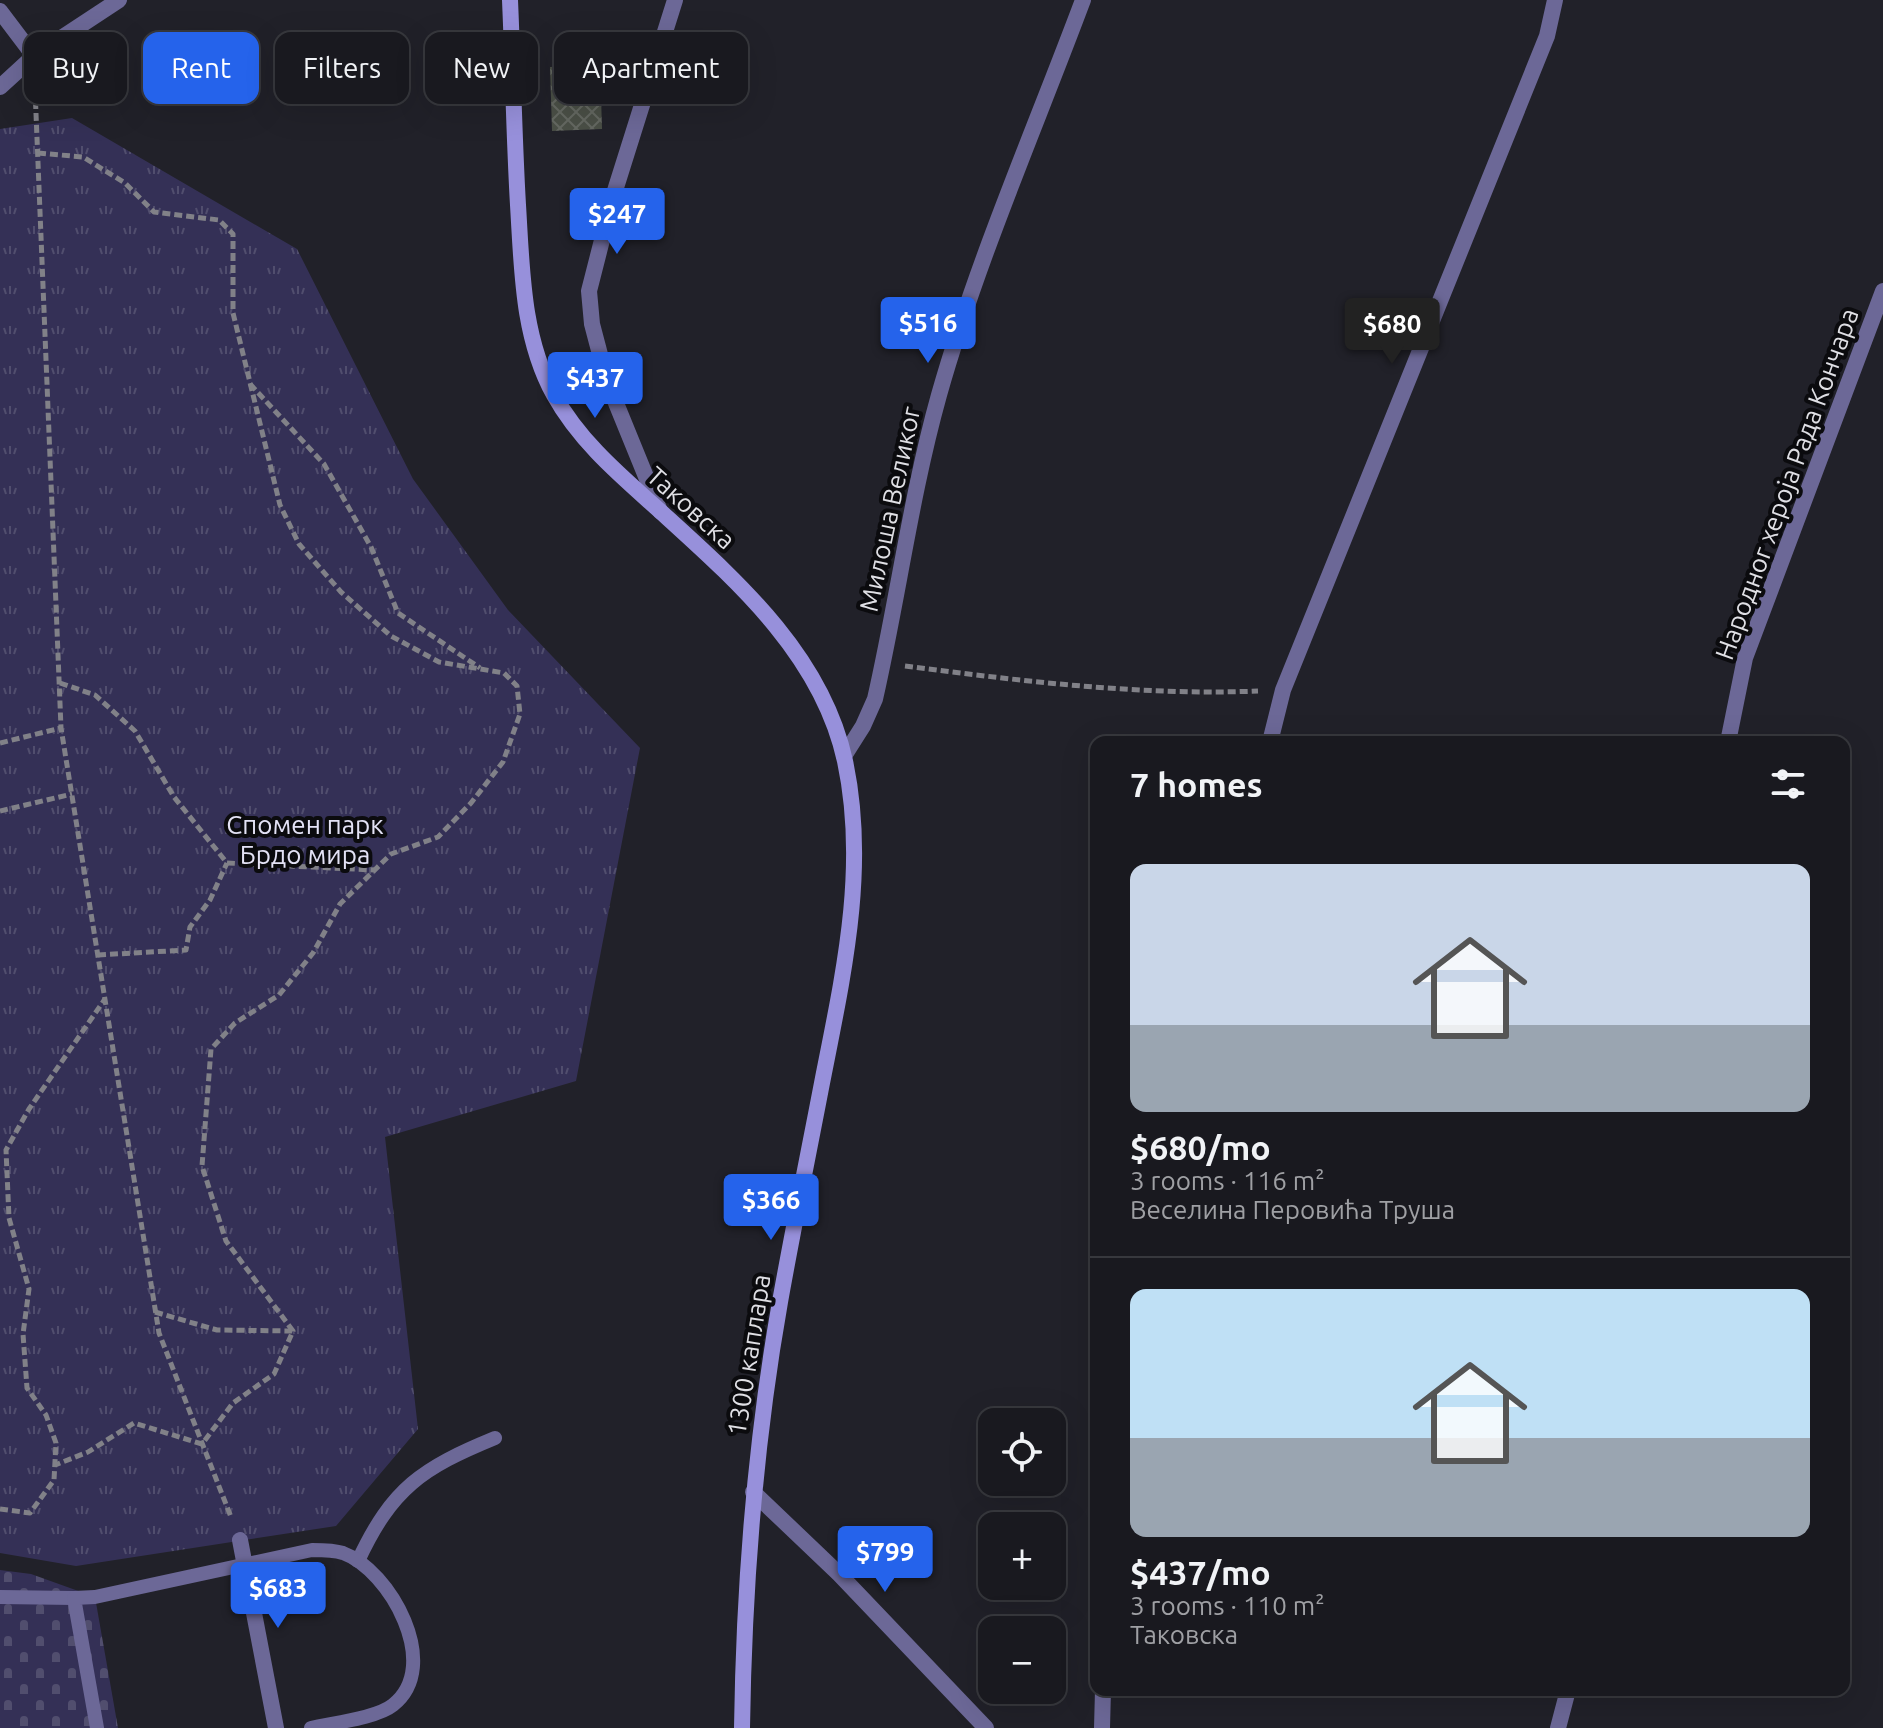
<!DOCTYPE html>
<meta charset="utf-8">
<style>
:root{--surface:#19191f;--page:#26262c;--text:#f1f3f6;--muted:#9fa0a4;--line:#37383d;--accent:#2563eb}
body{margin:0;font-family:Ubuntu,sans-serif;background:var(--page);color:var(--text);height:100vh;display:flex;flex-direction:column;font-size:30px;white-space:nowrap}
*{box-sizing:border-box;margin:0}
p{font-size:26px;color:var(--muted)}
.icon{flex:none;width:44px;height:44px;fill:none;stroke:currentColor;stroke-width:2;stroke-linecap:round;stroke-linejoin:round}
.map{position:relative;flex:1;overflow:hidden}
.drawer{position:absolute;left:1090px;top:736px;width:760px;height:960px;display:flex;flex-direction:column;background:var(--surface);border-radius:16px;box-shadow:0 8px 32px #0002,0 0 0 2px var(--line)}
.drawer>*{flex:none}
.guide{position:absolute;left:24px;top:32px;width:760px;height:72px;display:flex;gap:16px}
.controls{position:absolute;left:978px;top:1408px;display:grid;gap:16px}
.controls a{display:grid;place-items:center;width:88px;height:88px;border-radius:16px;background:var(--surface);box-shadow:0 8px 32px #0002,0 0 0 2px var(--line);font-size:40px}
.price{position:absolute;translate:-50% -68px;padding:0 18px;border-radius:8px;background:var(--accent);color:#fff;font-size:26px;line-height:52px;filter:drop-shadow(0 2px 4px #0008)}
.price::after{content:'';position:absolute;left:50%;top:48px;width:24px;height:18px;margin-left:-12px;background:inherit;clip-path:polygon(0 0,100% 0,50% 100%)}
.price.current{background:#222;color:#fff}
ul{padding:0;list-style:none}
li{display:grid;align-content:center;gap:16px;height:424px;padding:0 40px}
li+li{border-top:2px solid var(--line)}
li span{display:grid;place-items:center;height:248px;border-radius:16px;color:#555}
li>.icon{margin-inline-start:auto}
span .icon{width:144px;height:144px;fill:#fffc;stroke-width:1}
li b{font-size:34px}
h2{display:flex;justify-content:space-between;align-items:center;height:96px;padding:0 40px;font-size:34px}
.pill{padding:0 28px;border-radius:16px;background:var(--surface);box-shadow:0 8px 32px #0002,0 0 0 2px var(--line);font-size:28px;line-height:72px}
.pill.current{background:var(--accent);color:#fff}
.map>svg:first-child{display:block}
.grass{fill:url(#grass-tufts)}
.cemetery{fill:url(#cemetery-stones)}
.building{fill:url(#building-cross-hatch)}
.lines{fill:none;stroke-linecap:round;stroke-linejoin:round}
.path{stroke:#818188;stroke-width:5;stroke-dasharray:8 4;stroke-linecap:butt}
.lane{stroke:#6c6897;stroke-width:14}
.street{stroke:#6c6897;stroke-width:16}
.secondary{stroke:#9790db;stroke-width:16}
.labels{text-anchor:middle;stroke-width:8;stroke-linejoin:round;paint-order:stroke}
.street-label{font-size:26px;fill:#dfdfe4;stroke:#0b0b0e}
.park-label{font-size:26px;fill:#e3e2f5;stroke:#0b0b0e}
</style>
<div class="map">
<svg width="1883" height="1728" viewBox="0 0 1883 1728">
<defs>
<pattern id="grass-tufts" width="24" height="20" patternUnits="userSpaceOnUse" patternTransform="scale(2)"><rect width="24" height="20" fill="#343056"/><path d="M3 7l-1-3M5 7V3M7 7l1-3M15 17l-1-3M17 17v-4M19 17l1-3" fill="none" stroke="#514e6e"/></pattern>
<pattern id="cemetery-stones" width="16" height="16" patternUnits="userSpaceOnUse" patternTransform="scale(2)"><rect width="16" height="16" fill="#343056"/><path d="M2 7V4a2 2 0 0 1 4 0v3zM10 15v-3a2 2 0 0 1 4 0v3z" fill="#514e6e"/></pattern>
<pattern id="building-cross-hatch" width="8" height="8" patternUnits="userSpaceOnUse" patternTransform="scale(2)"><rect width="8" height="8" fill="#4a4f46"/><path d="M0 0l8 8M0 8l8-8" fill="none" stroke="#646861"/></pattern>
</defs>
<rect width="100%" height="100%" fill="#212129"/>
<!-- grass -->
<path class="grass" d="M72 118 297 249 413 479 508 610 640 748 576 1081 385 1137 418 1429 336 1526 76 1566 0 1553V129Z"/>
<!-- cemetery -->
<path class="cemetery" d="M0 1570 31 1574 95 1597 118 1728H0Z"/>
<!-- building -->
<path class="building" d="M600 65 602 129 552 131 550 67Z"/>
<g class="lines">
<!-- path -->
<g class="path">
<path d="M35 89 61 728 159 1333 231 1517"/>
<path d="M38 153 83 157 125 183 154 212 219 220 233 234V313L280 505 299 544 341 592 391 636 439 662 504 673 517 686 520 714 503 762 471 803 438 837 391 854 340 904 313 953 279 995 235 1023 211 1049 202 1166 226 1241 293 1331 274 1374 233 1403 202 1444 134 1423 88 1452 55 1465"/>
<path d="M250 384 324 464 371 547 398 613 480 668"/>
<path d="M905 666C1022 681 1141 696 1258 691"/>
<path d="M60 683 95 695 135 731 174 797 227 863 374 870"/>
<path d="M0 743 61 728"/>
<path d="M0 811 72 794"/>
<path d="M98 955 186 950 190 927 210 900 227 863"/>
<path d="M155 1312 217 1330 292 1331"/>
<path d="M0 1509 30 1513 54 1480 56 1443 46 1415 27 1388 23 1334 29 1289 9 1218 6 1150 29 1109 105 999"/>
</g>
<!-- lane -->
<g class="lane">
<path d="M358 1561C392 1488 422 1468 495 1438"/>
<path d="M0 1597 74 1598"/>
<path d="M97 1728 74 1598 95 1597 312 1550C322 1550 334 1550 343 1553 390 1570 443 1666 393 1705 377 1718 332 1723 311 1728"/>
</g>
<!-- street -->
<g class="street">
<path d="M0 11 34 56"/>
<path d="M0 87 34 56 119 0"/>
<path d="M660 511 607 381 592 324 589 291 613 197 675 0"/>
<path d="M1270 742 1283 690 1547 36 1555 0"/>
<path d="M1728 742 1745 658 1883 291"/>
<path d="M844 756 863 726 875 699C898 598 911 495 939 395 977 261 1034 131 1083 0"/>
<path d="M753 1492 839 1574 986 1728"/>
<path d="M240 1540 276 1728"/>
<path d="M1102 1728 1103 1690"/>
<path d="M1558 1728 1568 1690"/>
</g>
<!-- secondary -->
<path class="secondary" d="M510 0C513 68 514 136 518 205 522 269 522 337 554 395 580 442 621 476 660 511 737 581 822 655 845 761 868 869 843 976 822 1083 808 1156 793 1229 780 1302 755 1443 744 1585 742 1728"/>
</g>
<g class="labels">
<!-- street labels -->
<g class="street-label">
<text transform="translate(1787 484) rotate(-70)" y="9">Народног хероја Рада Кончара</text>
<text transform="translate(691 508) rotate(42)" y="9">Таковска</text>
<text transform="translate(890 509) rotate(-78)" y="9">Милоша Великог</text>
<text transform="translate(749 1355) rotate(-81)" y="9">1300 каплара</text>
</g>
<!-- park labels -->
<g class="park-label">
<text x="305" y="834">Спомен парк<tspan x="305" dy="30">Брдо мира</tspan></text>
</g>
</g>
</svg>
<div class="controls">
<a><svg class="icon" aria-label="locate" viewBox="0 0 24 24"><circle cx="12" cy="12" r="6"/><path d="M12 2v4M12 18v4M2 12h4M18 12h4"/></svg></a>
<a>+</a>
<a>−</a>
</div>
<b class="price" style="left:617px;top:256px">$247</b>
<b class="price" style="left:928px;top:365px">$516</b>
<b class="price current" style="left:1392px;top:366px">$680</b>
<b class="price" style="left:595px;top:420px">$437</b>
<b class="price" style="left:771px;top:1242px">$366</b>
<b class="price" style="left:885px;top:1594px">$799</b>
<b class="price" style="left:278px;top:1630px">$683</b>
<div class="guide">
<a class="pill">Buy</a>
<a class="pill current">Rent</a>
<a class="pill">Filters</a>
<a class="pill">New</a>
<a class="pill">Apartment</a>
</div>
<section class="drawer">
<h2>7 homes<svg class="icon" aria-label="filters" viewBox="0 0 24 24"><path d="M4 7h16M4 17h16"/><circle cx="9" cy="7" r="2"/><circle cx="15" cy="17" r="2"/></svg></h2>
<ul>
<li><span style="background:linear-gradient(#c9d6e8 65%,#9aa5b1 0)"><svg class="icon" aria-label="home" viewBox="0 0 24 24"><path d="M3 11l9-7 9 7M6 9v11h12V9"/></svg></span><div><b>$680/mo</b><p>3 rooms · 116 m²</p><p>Веселина Перовића Труша</p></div></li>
<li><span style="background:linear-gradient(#bfe0f5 60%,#9aa5b1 0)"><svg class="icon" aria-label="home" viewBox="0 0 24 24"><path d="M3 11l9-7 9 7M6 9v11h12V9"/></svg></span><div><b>$437/mo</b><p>3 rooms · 110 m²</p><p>Таковска</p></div></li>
</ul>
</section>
</div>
